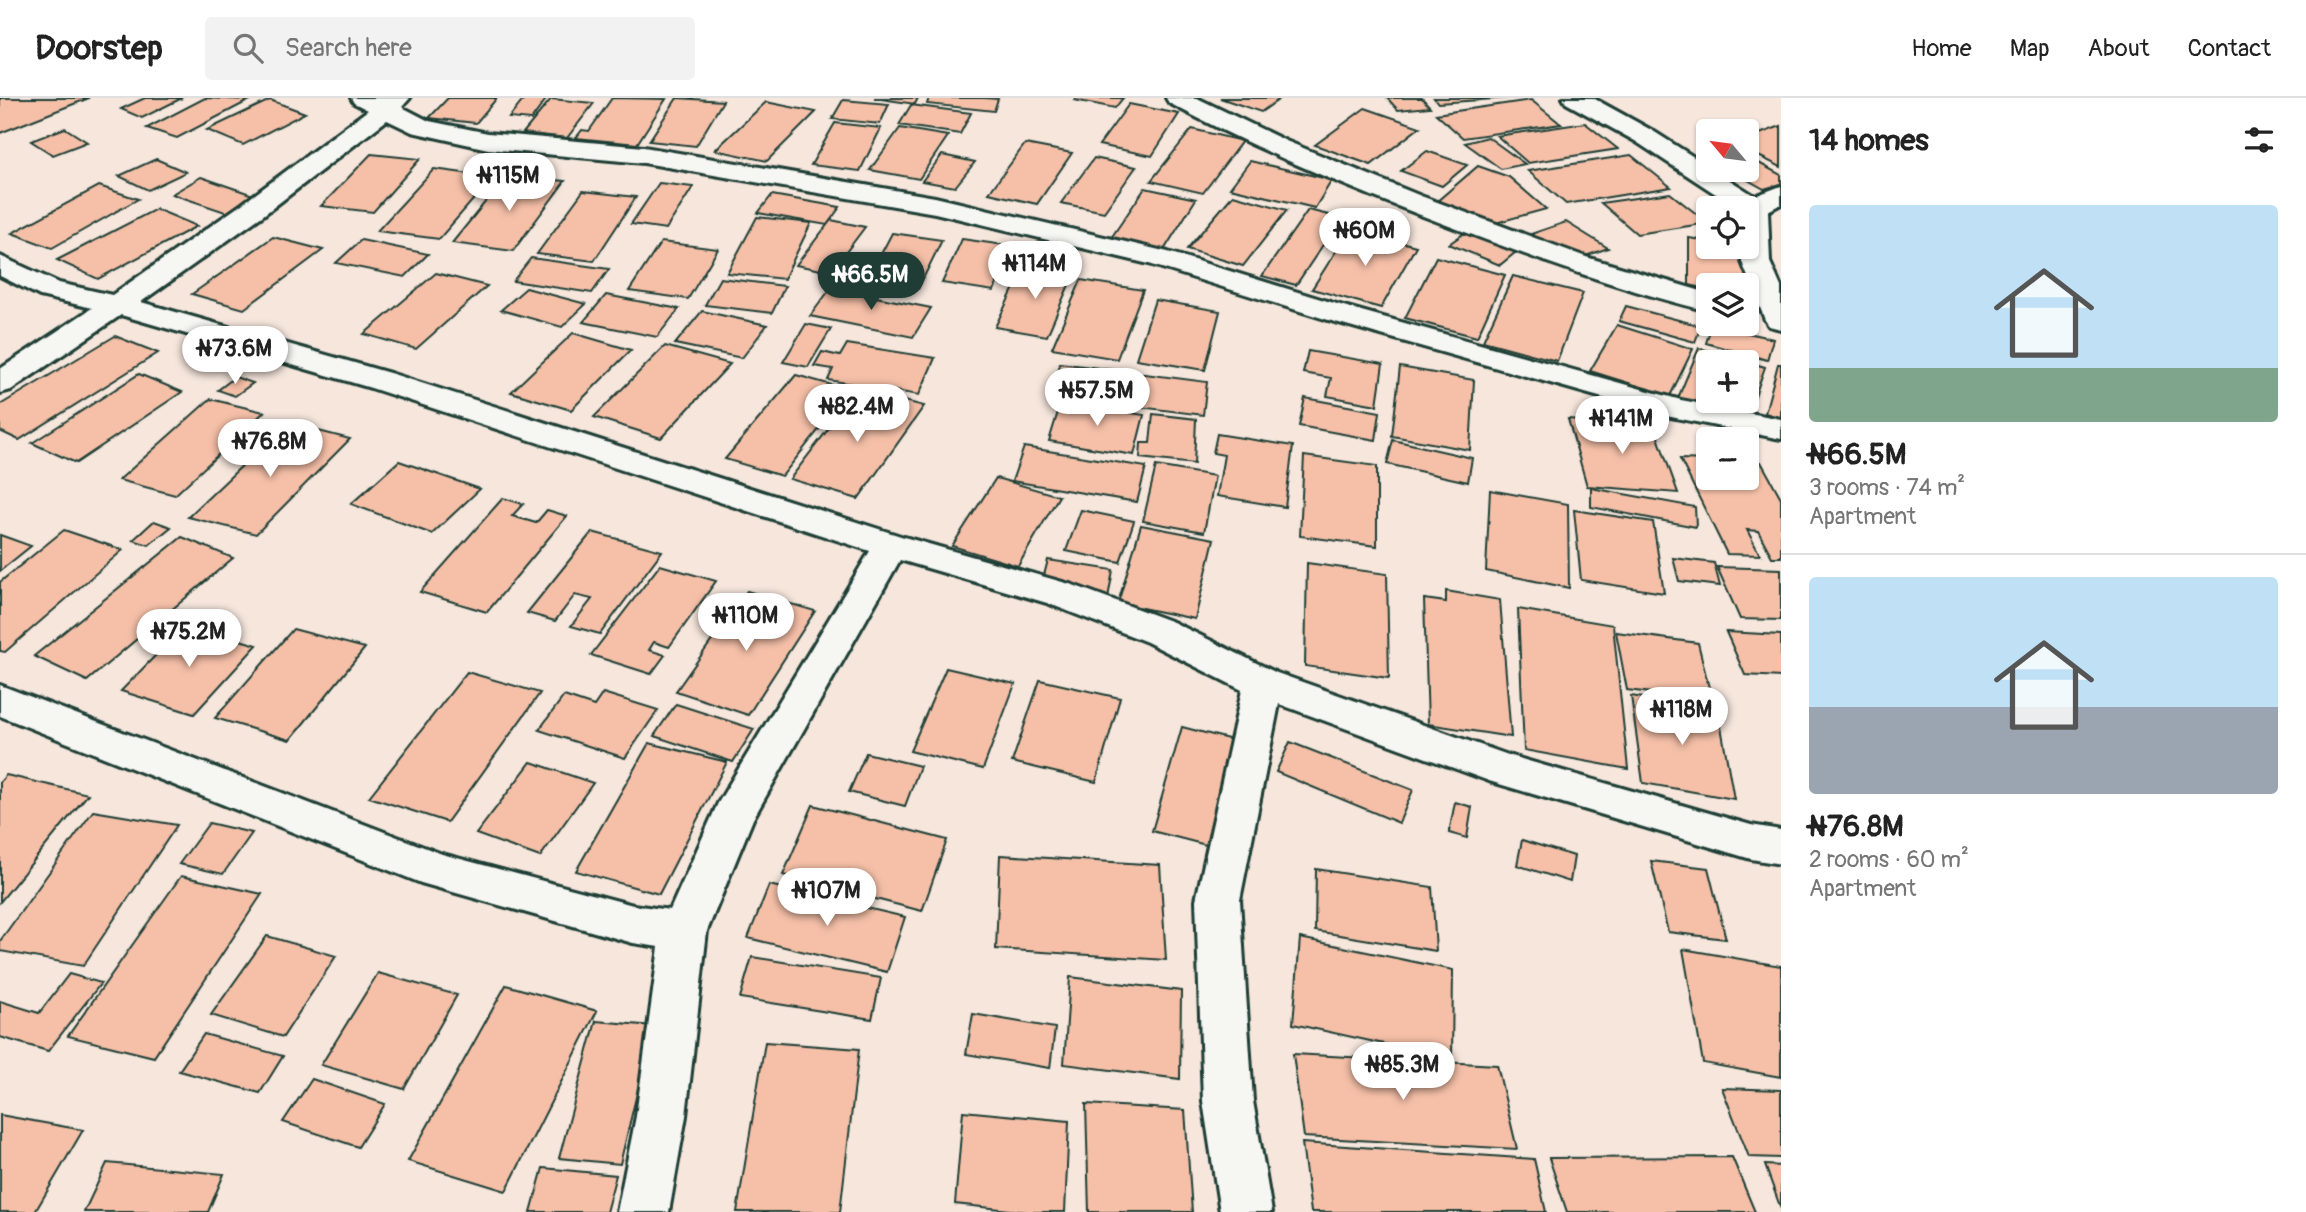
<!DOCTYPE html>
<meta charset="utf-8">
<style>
:root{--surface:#fff;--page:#f2f2f2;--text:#222;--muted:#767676;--line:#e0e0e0;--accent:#1f3d34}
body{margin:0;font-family:Pangolin,sans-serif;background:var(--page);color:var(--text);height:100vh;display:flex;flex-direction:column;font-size:26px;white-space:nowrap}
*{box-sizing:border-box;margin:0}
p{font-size:23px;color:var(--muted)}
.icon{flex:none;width:38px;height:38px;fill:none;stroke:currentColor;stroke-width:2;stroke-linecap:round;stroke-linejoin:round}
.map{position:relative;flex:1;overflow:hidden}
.panel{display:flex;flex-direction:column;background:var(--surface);width:525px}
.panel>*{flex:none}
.needle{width:46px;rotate:299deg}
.tools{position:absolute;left:1696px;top:21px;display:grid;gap:14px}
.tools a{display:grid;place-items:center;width:63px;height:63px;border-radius:7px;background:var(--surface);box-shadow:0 2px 5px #0004;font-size:35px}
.price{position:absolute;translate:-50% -60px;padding:0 16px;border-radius:24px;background:#fff;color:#222;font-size:23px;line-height:46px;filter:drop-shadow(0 2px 4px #0008)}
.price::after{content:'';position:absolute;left:50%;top:42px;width:21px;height:16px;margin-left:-10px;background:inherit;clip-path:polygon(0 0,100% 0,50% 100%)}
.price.active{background:var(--accent);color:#fff}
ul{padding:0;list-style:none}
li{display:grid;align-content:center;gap:14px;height:371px;padding:0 28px}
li+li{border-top:2px solid var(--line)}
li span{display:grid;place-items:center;height:217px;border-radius:7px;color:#555}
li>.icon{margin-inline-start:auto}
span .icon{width:126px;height:126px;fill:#fffc;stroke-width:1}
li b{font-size:30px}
h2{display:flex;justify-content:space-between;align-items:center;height:84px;padding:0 28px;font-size:30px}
header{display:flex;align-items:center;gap:42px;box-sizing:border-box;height:98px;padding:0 35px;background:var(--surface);border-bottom:2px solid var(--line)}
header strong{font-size:33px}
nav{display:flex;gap:38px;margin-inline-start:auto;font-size:24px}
.search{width:490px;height:63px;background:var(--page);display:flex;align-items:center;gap:18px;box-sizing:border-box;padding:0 24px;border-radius:7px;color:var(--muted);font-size:26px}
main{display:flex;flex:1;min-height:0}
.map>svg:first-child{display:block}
.building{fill:#f6c0a8;stroke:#1f3d34;stroke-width:2;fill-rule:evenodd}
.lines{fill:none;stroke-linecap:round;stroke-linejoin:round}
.street-casing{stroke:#1f3d34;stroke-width:6}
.street{fill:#f6f6f2;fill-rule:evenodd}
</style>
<header>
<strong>Doorstep</strong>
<div class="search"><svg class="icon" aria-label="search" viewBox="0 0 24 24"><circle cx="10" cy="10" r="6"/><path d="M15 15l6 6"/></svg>Search here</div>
<nav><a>Home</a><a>Map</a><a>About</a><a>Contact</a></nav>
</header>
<main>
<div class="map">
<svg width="1781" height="1114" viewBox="0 0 1781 1114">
<rect width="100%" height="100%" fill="#f6e6dc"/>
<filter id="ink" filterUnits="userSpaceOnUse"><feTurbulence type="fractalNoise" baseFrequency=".0143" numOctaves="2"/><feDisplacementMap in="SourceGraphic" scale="14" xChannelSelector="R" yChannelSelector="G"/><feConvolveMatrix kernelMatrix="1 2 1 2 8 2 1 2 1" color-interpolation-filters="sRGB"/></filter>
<g filter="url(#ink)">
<!-- building -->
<g class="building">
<path d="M0 0H89L0 35Z"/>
<path d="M145 0H182L142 20 121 11Z"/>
<path d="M205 0 250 2 177 40 147 30Z"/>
<path d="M448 0H497L476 25 429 20Z"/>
<path d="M525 0H547L531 22 509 20Z"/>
<path d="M612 0 666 1 637 46 576 40 582 32 589 33Z"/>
<path d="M677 0 723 3 696 48 649 43Z"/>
<path d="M874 0H918L915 6Z"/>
<path d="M929 0H984L998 1 994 13 927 6Z"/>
<path d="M1075 0H1123L1115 10 1074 2Z"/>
<path d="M1220 0H1281L1261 14Z"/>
<path d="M1387 0H1422L1430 9 1398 12Z"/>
<path d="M1434 0H1509L1438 5Z"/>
<path d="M551 1 594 5 567 40 523 35Z"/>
<path d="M270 2 305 15 243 47 207 32Z"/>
<path d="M843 2 889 6 880 26 832 21Z"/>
<path d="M1531 2 1561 26 1463 40 1436 16Z"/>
<path d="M766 4 816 14 767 63 715 52Z"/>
<path d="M1129 6 1179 16 1152 58 1099 47Z"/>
<path d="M911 7 971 15 960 36 899 27Z"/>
<path d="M1365 10 1420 29 1371 67 1315 47Z"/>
<path d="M835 25 881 30 860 73 811 67Z"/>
<path d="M1585 25 1618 51 1528 65 1497 38Z"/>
<path d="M1781 28V69L1746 52V41Z"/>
<path d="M65 30 87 44 53 57 31 43Z"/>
<path d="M900 30 948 38 919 81 870 72Z"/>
<path d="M1192 31 1242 43 1203 95 1151 83Z"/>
<path d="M1488 39 1525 66 1501 71 1465 45Z"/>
<path d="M1025 46 1072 55 1037 106 989 95Z"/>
<path d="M1427 53 1467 67 1442 88 1401 73Z"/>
<path d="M371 56 420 61 373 114 321 108Z"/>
<path d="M942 57 975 64 955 89 922 83Z"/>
<path d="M1631 57 1671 89 1566 106 1528 73Z"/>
<path d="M1746 58 1781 77V86L1764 91 1730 72H1746Z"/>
<path d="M1094 60 1136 69 1104 114 1061 105Z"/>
<path d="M156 61 186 74 148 92 119 78Z"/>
<path d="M1250 63 1332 82 1315 110 1230 90Z"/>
<path d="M1478 68 1509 79 1546 111 1492 126 1435 105Z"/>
<path d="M434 71 493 79 439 141 377 133Z"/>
<path d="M507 77 565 83 513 153 452 145Z"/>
<path d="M201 79 259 99 231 116 172 96Z"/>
<path d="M659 85 693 89 666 131 631 126Z"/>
<path d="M99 88 138 101 52 150 12 135Z"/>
<path d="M1145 90 1196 101 1164 152 1111 140Z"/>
<path d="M583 93 636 99 594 163 537 156Z"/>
<path d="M1670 95 1708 125 1637 136 1601 105Z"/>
<path d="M772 97 840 109 827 127 758 115Z"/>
<path d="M1233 97 1287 112 1243 168 1187 151Z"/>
<path d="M156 111 197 128 98 181 57 162Z"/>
<path d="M1308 112 1341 120 1296 187 1262 178Z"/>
<path d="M757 119 811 125 784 181 727 175Z"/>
<path d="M831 122 865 129 831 174 796 167Z"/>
<path d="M1566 124 1608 150 1572 163 1531 136Z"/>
<path d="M1350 131 1416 148 1381 210 1312 191Z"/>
<path d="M1466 134 1516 154 1500 167 1449 146Z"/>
<path d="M892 135 942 142 918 191 867 183Z"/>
<path d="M273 139 323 152 244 211 192 196Z"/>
<path d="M1689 140 1708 143V149L1749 150 1752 198 1746 197V187H1708V191L1689 187Z"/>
<path d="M962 141 1011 148 994 193 942 185Z"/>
<path d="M361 142 428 156 405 179 336 165Z"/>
<path d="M661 144 718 151 688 201 629 193Z"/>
<path d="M1436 159 1505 177 1477 239 1405 220Z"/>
<path d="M531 160 609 171 592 195 513 183Z"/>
<path d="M1025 167 1074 175 1047 238 995 229Z"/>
<path d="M436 175 487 188 416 251 364 236Z"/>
<path d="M1513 178 1583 195 1557 263 1483 243Z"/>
<path d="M720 180 785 188 772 215 705 207Z"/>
<path d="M1081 182 1143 192 1117 261 1052 250Z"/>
<path d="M526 190 586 206 562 229 501 212Z"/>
<path d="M831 190 931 210 913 239 810 218Z"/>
<path d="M606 197 679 211 657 239 583 224Z"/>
<path d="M1155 202 1220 213 1205 272 1136 261Z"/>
<path d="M1626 208 1701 228 1695 244 1619 223Z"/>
<path d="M702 213 767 227 742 260 675 246Z"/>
<path d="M806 226 831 231 808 269 783 264Z"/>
<path d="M1712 226 1773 241 1767 262 1706 245Z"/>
<path d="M1617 227 1693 251 1670 298 1590 273Z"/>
<path d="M573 235 631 252 571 312 511 294Z"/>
<path d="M115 238 158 255 19 342 0 333V307Z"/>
<path d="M847 246 935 260 919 297 828 282 833 271 814 268 822 254 840 258Z"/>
<path d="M665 248 730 266 661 340 594 319Z"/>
<path d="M1699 250 1765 269 1747 321 1678 300ZM1708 264H1746V303H1708Z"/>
<path d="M1308 253 1383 266 1377 307 1327 298 1331 280 1303 275Z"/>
<path d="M1060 265 1207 284 1203 317 1052 298Z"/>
<path d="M1778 266H1781V320L1765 315Z"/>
<path d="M1400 269 1474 282 1470 352 1392 338Z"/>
<path d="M139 276 182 294 76 365 32 345Z"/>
<path d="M796 277 850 292 782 378 725 361Z"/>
<path d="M235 279 253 285 235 298 218 292Z"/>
<path d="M859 291 924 308 858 401 790 381Z"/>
<path d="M1305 300 1380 314 1376 342 1299 328Z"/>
<path d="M210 301 264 314 175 397 119 382Z"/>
<path d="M1061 304 1144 317 1134 357 1049 343Z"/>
<path d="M1153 316 1196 321 1194 366 1140 360 1141 345H1150Z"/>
<path d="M1568 321 1654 328 1678 395 1587 388Z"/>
<path d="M287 325 350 341 256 436 188 419Z"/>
<path d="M1217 336 1293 348 1285 409 1217 398 1224 357 1213 355Z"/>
<path d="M1393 342 1472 360 1468 384 1387 366Z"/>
<path d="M1024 349 1146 369 1137 404 1012 383Z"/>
<path d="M1304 358 1377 368V448L1300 438Z"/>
<path d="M1680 361 1708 362V380H1746V363L1761 364 1781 400V459H1772L1758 433 1747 432 1760 457 1727 456Z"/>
<path d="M399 363 480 391 432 436 351 406Z"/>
<path d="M1156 368 1215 378 1204 434 1143 423Z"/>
<path d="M996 380 1059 398 1018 468 952 448Z"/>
<path d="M1591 390 1695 409 1696 429 1591 409Z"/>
<path d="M1490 392 1568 406 1569 490 1486 473Z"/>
<path d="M503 400 523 406 512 418 536 425 547 412 567 418 487 514 420 494Z"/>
<path d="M1081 412 1134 423 1120 464 1066 453Z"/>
<path d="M1574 412 1653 424 1664 495 1581 482Z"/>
<path d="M154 423 171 429 149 447 133 442Z"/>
<path d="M1141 427 1214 441 1195 521 1118 505Z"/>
<path d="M64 432 123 452 5 554 0 553V484Z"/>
<path d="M592 434 662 453 600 536 571 528 592 501 575 497 555 523 527 515Z"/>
<path d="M0 437 31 448 0 473Z"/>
<path d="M182 439 233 460 87 583 34 558Z"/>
<path d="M1673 460 1714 465 1720 488 1679 483Z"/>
<path d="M1048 462 1113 472 1108 500 1041 489Z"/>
<path d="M1307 465 1387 476 1389 580 1305 568Z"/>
<path d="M660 467 716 483 669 549 654 544 649 552 665 557 651 576 591 557Z"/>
<path d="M1717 469 1781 471V522L1740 521Z"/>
<path d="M747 493 815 513 748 617 676 593Z"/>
<path d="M1446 493 1500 502 1511 639 1428 626 1424 501 1446 504Z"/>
<path d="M1518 511 1613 527 1628 671 1524 652Z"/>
<path d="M186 526 257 547 194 616 121 593Z"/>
<path d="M293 531 365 550 290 642 215 620Z"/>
<path d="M1616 534 1698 545 1712 602 1627 592Z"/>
<path d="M1726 534 1781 537V579L1745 577Z"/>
<path d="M946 570 1015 586 983 671 910 653Z"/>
<path d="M467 574 540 595 447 724 369 699Z"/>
<path d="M1040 582 1120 600 1096 684 1012 664Z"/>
<path d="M603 595 658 612 625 660 539 632 564 598 594 608Z"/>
<path d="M1631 598 1718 612 1734 701 1643 685Z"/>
<path d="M676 606 754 631 733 664 654 638Z"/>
<path d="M1182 629 1236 643 1210 748 1152 733Z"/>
<path d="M1290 644 1413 692 1399 725 1276 674Z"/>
<path d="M649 645 727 664 659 796 576 773Z"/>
<path d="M866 655 920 668 905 708 849 694Z"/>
<path d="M531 664 593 685 540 759 476 736Z"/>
<path d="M6 677 88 696 0 804V684Z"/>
<path d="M1455 704 1472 709 1467 740 1449 735Z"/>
<path d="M813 707 947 742 922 813 783 777Z"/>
<path d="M93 713 177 727 83 868 0 853V843Z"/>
<path d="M209 725 252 735 223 776 179 766Z"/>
<path d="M1522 742 1574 758 1570 784 1517 767Z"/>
<path d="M1000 757 1160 767 1166 862 996 851Z"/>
<path d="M1651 763 1708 770 1726 841 1668 834Z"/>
<path d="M1316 771 1432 789 1436 853 1315 833Z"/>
<path d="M181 778 262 796 154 959 68 938Z"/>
<path d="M769 787 905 819 887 874 748 840Z"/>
<path d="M267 838 336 858 283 939 211 917Z"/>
<path d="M1300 840 1453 872 1452 961 1293 926Z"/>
<path d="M1683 851 1781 868V979L1703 965Z"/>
<path d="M752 859 881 880 872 921 740 900Z"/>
<path d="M378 875 457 897 404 991 321 967Z"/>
<path d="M69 876 101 885 48 953 0 939V903L39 915Z"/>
<path d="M1070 879 1181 893 1180 981 1064 966Z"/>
<path d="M506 887 597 913 506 1093 408 1063Z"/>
<path d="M973 916 1055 930 1050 970 966 956Z"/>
<path d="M596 923 653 928 620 1066 559 1060Z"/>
<path d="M204 936 283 958 260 995 179 973Z"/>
<path d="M765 944 859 951 840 1114H737Z"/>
<path d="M1293 956 1497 967 1517 1051 1304 1039Z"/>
<path d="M312 981 385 1006 358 1049 283 1024Z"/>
<path d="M1722 990 1781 992V1060L1749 1059Z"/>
<path d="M1086 1006 1185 1012 1192 1114H1089Z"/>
<path d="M963 1013 1069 1023 1065 1114H1028L955 1106Z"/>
<path d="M0 1017 83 1032 35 1114H0Z"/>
<path d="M1302 1045 1534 1061 1546 1114H1311Z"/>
<path d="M1732 1059 1755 1114H1567L1549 1060Z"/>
<path d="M107 1065 224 1076 208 1114H84Z"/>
<path d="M1765 1067 1781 1068V1111Z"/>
<path d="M543 1070 616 1077 606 1114H531Z"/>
</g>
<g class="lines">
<defs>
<g id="street">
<path d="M351 0H410L402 9 429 23 488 35 644 49 935 99 1168 154 1347 209 1681 302 1781 321V341L1666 318 1325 221 1149 166 935 115 644 65 488 51 412 34 387 22 262 118 141 204 393 276 904 439 1073 487 1173 524 1277 575 1511 658 1751 727 1781 732V766L1751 761 1489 683 1279 606 1240 802 1253 1003 1272 1114H1220L1203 1003 1196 802 1242 592 1147 544 1047 505 900 462 753 721 707 833 686 1018 669 1114H617L636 1018 659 849 633 845 421 785 0 618V587L442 756 633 807 670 812 718 705 870 453 371 290 121 217 11 292 0 295V271L92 210 40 198 0 178V158L59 185 112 197 242 106 368 12 354 5Z"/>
<path d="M1166 0H1197L1286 43 1421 98 1586 159 1708 195V213C1615 190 1525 157 1436 123 1345 88 1255 51 1169 5Z"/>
<path d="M1563 0H1593L1653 33 1708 68V72H1714L1755 98 1781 88V106L1768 113 1770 164 1781 189V231L1769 228 1765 222 1742 164 1741 149H1746V110H1737L1635 43 1566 5Z"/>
</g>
</defs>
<!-- street casing -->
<use href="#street" class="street-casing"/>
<!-- street -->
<use href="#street" class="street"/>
</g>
</g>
</svg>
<div class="tools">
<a><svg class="needle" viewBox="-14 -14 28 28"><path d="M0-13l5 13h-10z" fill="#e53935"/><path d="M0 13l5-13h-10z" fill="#767676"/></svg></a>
<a><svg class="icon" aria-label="locate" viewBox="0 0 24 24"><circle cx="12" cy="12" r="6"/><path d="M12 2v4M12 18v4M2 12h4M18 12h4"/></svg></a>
<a><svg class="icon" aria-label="layers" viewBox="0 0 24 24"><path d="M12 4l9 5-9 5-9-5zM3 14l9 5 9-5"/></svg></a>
<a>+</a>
<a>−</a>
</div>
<b class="price" style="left:509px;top:115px">₦115M</b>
<b class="price" style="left:1365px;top:170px">₦60M</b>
<b class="price" style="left:1035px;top:203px">₦114M</b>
<b class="price active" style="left:871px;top:214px">₦66.5M</b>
<b class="price" style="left:235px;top:288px">₦73.6M</b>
<b class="price" style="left:1097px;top:330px">₦57.5M</b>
<b class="price" style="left:857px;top:346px">₦82.4M</b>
<b class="price" style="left:1622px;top:358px">₦141M</b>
<b class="price" style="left:270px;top:381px">₦76.8M</b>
<b class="price" style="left:746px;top:555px">₦110M</b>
<b class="price" style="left:189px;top:571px">₦75.2M</b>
<b class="price" style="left:1682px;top:649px">₦118M</b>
<b class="price" style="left:827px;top:830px">₦107M</b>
<b class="price" style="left:1403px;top:1004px">₦85.3M</b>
</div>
<section class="panel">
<h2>14 homes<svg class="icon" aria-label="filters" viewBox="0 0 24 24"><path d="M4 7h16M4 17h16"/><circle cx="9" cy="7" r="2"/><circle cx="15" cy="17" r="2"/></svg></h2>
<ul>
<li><span style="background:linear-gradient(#bfe0f5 75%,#7fa58c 0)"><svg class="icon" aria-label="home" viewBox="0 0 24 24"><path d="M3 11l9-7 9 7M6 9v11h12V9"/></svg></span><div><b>₦66.5M</b><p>3 rooms · 74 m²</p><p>Apartment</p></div></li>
<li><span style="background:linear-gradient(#bfe0f5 60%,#9aa5b1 0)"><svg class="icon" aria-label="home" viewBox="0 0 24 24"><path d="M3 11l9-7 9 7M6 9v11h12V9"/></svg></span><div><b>₦76.8M</b><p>2 rooms · 60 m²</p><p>Apartment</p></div></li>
</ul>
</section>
</main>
